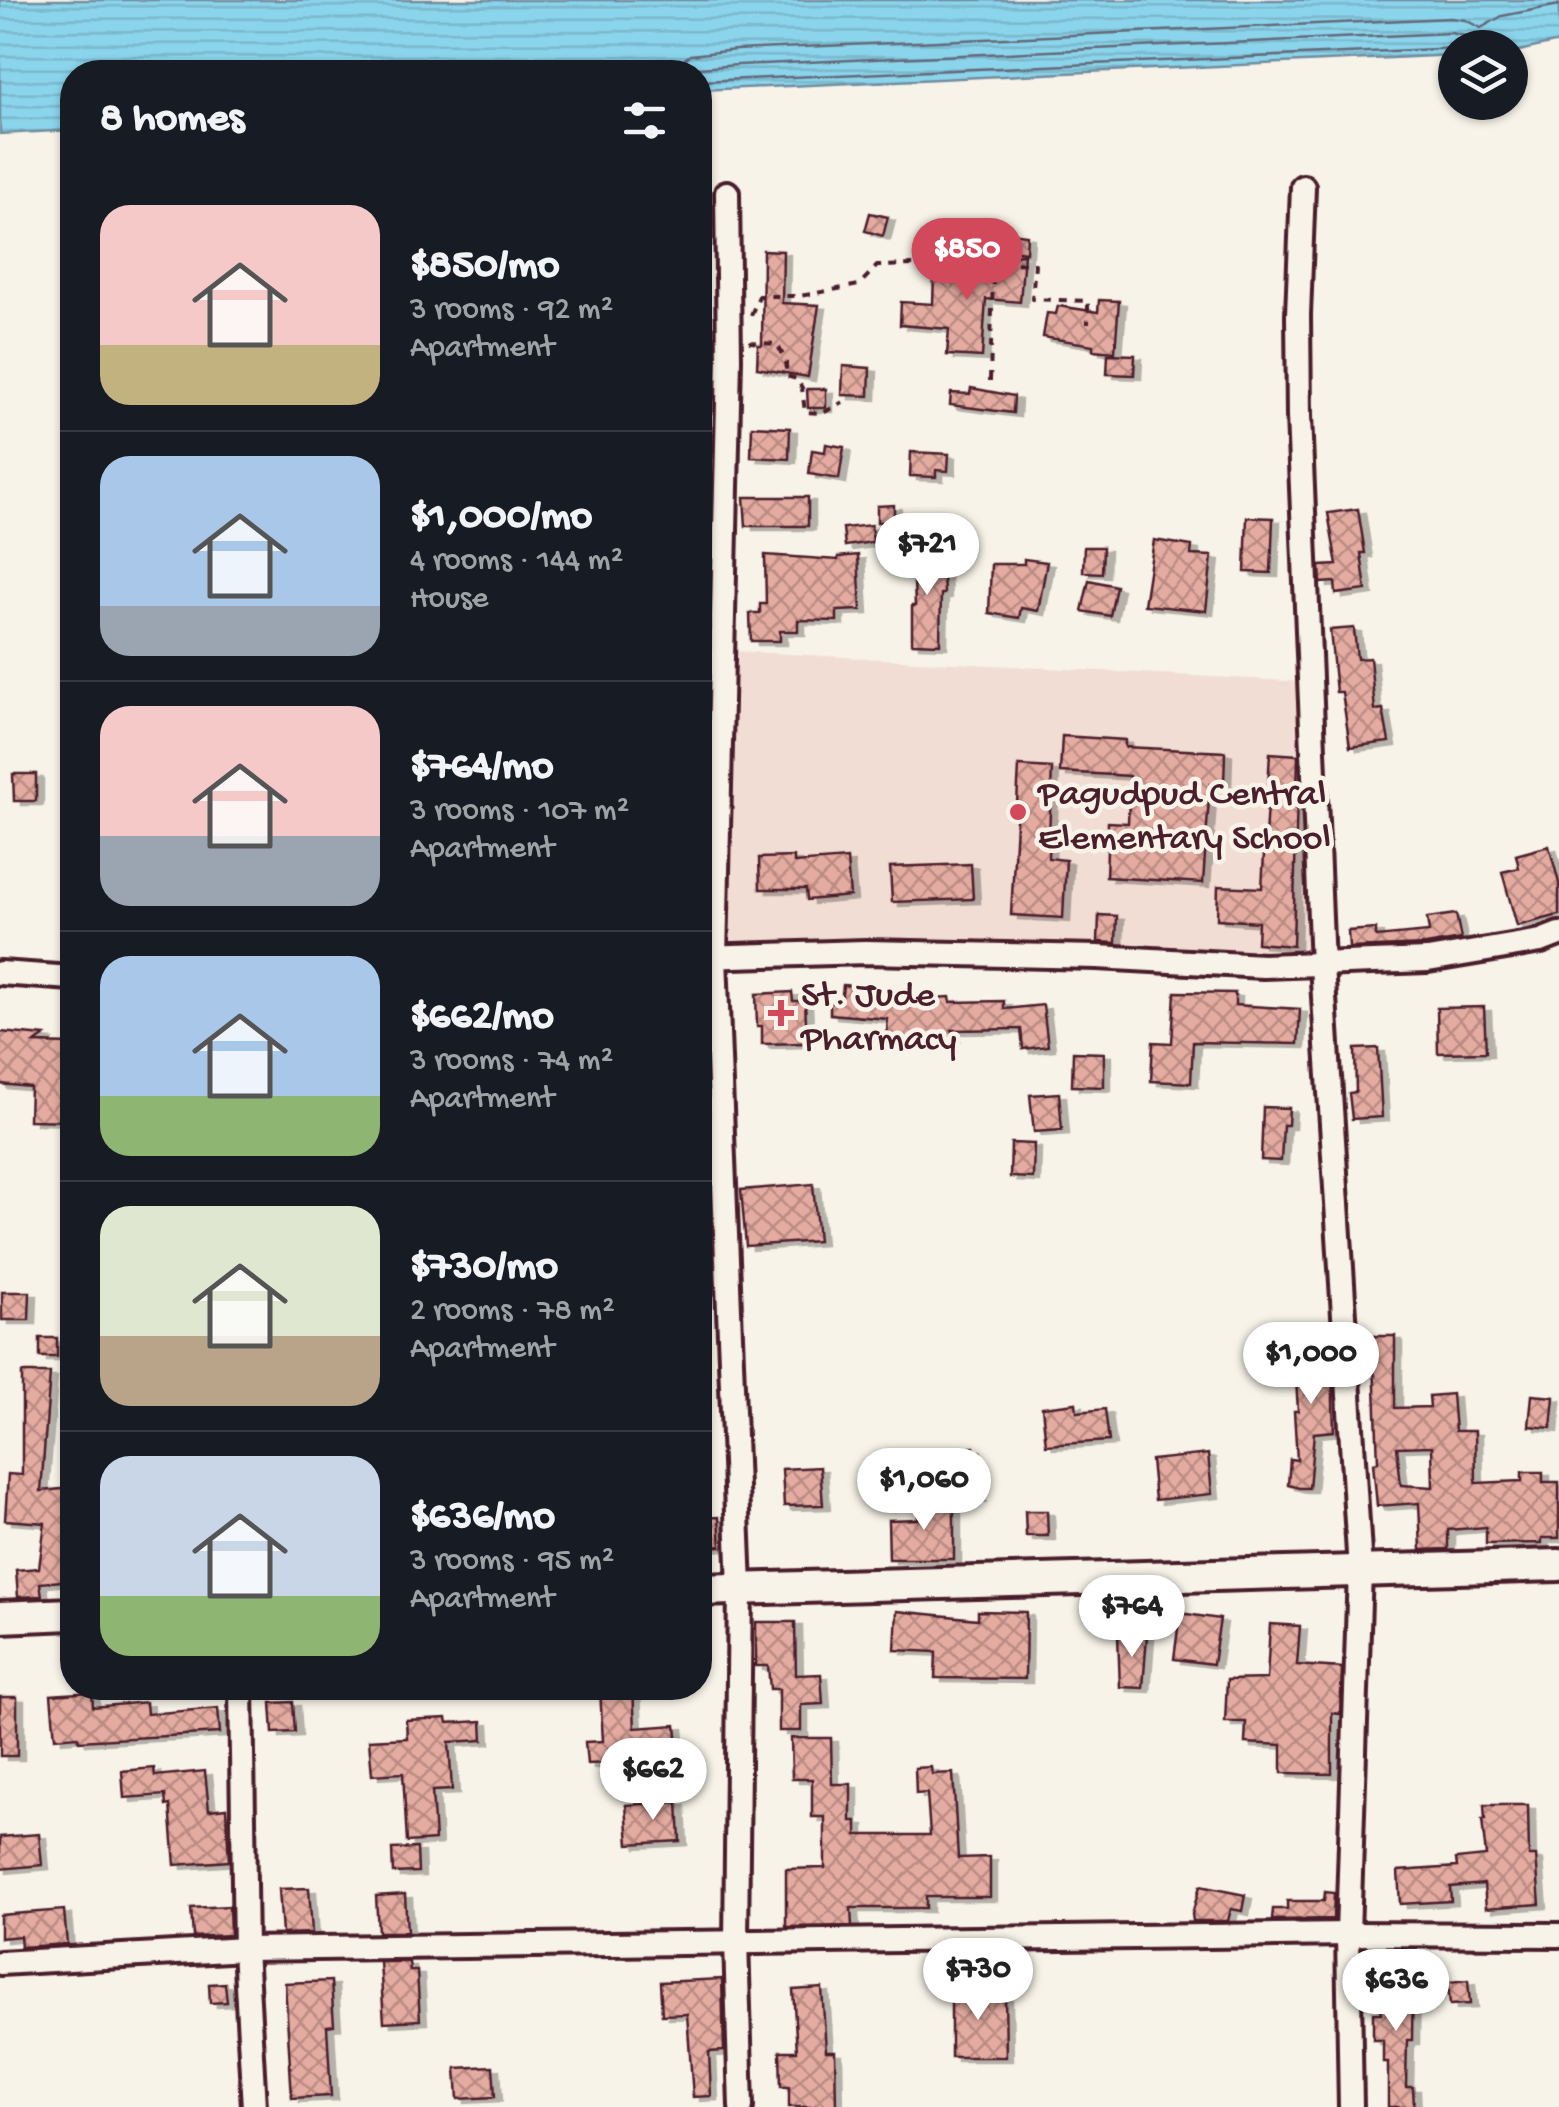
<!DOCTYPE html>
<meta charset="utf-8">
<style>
:root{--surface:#171b24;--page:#20242c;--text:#f1f3f6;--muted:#9ea1a6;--line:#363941;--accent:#d1495b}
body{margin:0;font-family:"Gochi Hand",sans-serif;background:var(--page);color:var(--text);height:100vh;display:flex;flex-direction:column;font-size:38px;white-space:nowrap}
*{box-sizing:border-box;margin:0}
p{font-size:32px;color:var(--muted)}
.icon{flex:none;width:55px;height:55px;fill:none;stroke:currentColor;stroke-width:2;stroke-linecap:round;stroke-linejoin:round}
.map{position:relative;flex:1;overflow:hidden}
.sheet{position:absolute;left:60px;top:60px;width:652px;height:1640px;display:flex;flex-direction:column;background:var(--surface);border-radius:40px;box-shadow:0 2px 8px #0004}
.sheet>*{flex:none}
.fabs{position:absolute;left:1438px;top:30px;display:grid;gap:20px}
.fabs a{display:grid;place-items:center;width:90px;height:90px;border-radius:50%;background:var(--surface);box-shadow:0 2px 8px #0004;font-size:50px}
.price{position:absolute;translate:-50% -85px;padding:0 22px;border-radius:35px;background:#fff;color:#222;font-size:32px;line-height:65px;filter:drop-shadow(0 2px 5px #0008)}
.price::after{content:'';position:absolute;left:50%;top:60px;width:30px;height:22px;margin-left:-15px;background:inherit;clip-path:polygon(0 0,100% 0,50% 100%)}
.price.on{background:var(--accent);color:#fff}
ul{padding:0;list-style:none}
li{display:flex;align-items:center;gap:30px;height:250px;padding:0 40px}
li+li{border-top:2px solid var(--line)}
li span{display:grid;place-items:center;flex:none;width:280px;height:200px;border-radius:30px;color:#555}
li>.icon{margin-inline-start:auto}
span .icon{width:120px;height:120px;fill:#fffc;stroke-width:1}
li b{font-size:42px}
h2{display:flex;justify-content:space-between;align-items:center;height:120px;padding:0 40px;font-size:42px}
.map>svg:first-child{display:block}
.built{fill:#f1ddd3}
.water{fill:url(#water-rules);stroke:#718c9f;stroke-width:2.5}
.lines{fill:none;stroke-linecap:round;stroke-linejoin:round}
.shore{stroke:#646878;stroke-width:2.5}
.building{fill:url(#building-cross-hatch);stroke:#4a1f2b;stroke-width:2.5;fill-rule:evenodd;filter:url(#shadow)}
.minor-casing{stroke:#4a1f2b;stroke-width:30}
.secondary-casing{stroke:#4a1f2b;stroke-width:38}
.path{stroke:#4a1f2b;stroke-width:4;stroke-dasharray:8 8;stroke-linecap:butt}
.minor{stroke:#f7f3e8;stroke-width:22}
.secondary{stroke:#f7f3e8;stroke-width:30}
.poi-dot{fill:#d1495b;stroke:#f7f3e8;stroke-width:4}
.labels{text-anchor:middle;stroke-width:9;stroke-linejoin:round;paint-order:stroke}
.poi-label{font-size:38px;fill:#4a1f2b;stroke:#f7f3e8;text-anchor:start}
</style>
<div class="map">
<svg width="1559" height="2107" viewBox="0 0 1559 2107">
<defs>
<pattern id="water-rules" width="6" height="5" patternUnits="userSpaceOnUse" patternTransform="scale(2.5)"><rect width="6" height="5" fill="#8bd5ec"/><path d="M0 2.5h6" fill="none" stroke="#79b6cb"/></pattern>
<pattern id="building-cross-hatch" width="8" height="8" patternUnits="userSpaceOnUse" patternTransform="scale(2.5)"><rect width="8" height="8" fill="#e4aba1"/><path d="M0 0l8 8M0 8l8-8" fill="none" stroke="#bb8b83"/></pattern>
<filter id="shadow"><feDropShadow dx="7" dy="4" stdDeviation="0" flood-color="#0004"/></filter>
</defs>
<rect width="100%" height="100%" fill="#f7f3e8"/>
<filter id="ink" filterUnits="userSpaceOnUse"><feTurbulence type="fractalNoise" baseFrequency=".01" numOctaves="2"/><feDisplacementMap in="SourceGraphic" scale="20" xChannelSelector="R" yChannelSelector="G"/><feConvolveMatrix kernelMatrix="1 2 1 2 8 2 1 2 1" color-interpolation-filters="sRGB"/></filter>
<g filter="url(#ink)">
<!-- built -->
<path class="built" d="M733 651 1304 682 1310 954 727 942Z"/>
<!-- water -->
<path class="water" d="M0 0H1559V42L1510 53V48H1455V55L700 90V72H72V130L0 134Z"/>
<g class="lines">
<!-- shore -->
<g class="shore">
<path d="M668 72 690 55 736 50 1451 18 1465 20 1481 28 1502 16 1559 5"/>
<path d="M688 72 699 68 738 65 1451 33 1465 36 1475 48"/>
<path d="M700 81 1459 48"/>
</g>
</g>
<!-- building -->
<g class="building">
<path d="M870 213 888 217 883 236 865 231Z"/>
<path d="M1010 233 1027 235 1026 252 1009 250Z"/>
<path d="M763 250 783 251 782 303 819 305 808 377 757 368 758 345H762Z"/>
<path d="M1024 254 1020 302 986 299 982 357 947 355 949 329 900 325 901 302 933 304 934 274 986 276 985 257Z"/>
<path d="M1099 300 1119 301 1115 352 1093 350V345L1043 337 1047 313 1056 314 1058 306 1098 312Z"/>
<path d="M700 339H714L713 398H704V394H700Z"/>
<path d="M1108 354 1135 355 1134 375 1107 374Z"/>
<path d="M843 366 870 368 869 396 842 395Z"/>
<path d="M971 388 1014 396 1013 413 950 405 951 393 970 394Z"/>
<path d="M807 389H826V408H808Z"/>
<path d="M752 426 790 428 789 459 751 457Z"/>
<path d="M826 444 844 447 839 479 809 474 812 450 825 452Z"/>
<path d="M911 452 949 454 948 471 936 470V477L910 476Z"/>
<path d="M744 497H808V526H746Z"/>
<path d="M894 505V522H877V506Z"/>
<path d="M1358 509 1365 553H1361L1366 590 1336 594 1335 582 1321 583 1320 566 1337 565 1328 513Z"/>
<path d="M1247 517 1273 518 1271 573 1245 572Z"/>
<path d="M871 525 873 542 845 546 843 528Z"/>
<path d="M1154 540 1192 546 1191 555 1212 556 1206 611 1144 605Z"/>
<path d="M1084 547H1103L1102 573 1083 572Z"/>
<path d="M942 553 944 594H941L940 644 912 643V606H915L913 554Z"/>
<path d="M765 555 838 560V557L858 555 861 610 837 611V621L798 620V631H780V641H751L750 613H760V604H766Z"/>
<path d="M1024 559 1047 562 1038 611 1021 608 1019 618 989 613 991 564H1024Z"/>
<path d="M1089 580 1116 586 1110 616 1082 611Z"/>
<path d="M1354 628 1357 659 1370 658 1375 710 1383 709 1389 742 1350 747 1342 692H1336L1330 630Z"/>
<path d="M1062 736 1125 740V747L1225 752 1224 785 1210 784 1203 883 1106 877 1108 822 1128 823 1130 776 1060 772Z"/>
<path d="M1270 753 1298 755 1293 946 1257 943 1258 922 1217 919 1218 886 1262 888Z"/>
<path d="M1019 766 1052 768 1048 858 1066 860 1063 918 1011 915Z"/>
<path d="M13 774H36V801H14Z"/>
<path d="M1549 846 1559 883V915L1517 926 1502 872 1519 868 1516 855Z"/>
<path d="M794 857V863L847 859 850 896 807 900 806 889H760L759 858Z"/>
<path d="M971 864 973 899 892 902 890 867Z"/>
<path d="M1456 914 1461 939 1426 945 1349 948 1348 931 1376 929V937L1429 932 1427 918Z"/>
<path d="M1099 915 1117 916 1116 943 1098 942Z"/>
<path d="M843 985 873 988 872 1001 950 997 951 1002 1004 1001V1009L1043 1005 1048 1046 1023 1049 1021 1029 952 1030 953 1037 888 1040 887 1019 830 1014V1003H841Z"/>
<path d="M792 992 793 1001H805L807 1043 762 1044V1026H757L756 994Z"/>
<path d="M1175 992 1235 993V1005L1300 1009 1298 1044 1193 1042 1191 1083 1151 1081 1153 1042 1172 1043Z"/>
<path d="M1484 1007 1486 1052 1438 1053 1437 1008Z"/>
<path d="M0 1032 45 1036 35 1043 72 1044V1121L29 1120 30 1087 0 1084Z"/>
<path d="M1378 1048 1382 1117 1352 1119 1349 1093 1356 1092 1355 1049Z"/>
<path d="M1073 1052 1104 1053V1087L1072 1086Z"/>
<path d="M1059 1093 1062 1130 1034 1132 1030 1095Z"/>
<path d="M1263 1107 1289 1108 1288 1125H1283L1281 1161 1261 1160Z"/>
<path d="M1011 1143 1034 1144 1033 1178 1010 1177Z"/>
<path d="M813 1184 818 1241 746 1246 741 1190Z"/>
<path d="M2 1292H30L29 1320H2Z"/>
<path d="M1373 1336H1395V1408L1430 1407 1429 1396 1452 1394 1455 1431H1475L1476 1483 1522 1481V1472H1543V1482H1559V1538H1542V1543L1486 1544V1527L1448 1530V1549L1421 1550 1419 1503 1377 1506 1373 1463 1378 1462ZM1432 1446 1433 1487 1401 1485 1397 1447Z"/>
<rect x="40" y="1338" width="17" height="19"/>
<path d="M1331 1344 1334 1431 1314 1433 1309 1488H1299L1288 1485 1290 1459 1297 1460 1294 1411H1298L1294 1347Z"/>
<path d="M22 1373H50L41 1491 72 1488 69 1557H72V1580L40 1583 42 1596 18 1597 16 1570 39 1568 45 1523 5 1520 8 1474 22 1475Z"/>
<path d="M1532 1395 1554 1397 1551 1428 1529 1426Z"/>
<path d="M1076 1403 1077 1412 1105 1409 1109 1441 1046 1445 1042 1407Z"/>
<path d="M974 1447 979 1498 954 1500 949 1449Z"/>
<path d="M1208 1454 1212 1494 1155 1500 1151 1460Z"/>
<path d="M820 1467 823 1505 784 1506 782 1469Z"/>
<path d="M918 1500H954V1559H889L888 1520 918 1519Z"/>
<path d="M1025 1511H1047L1048 1536H1026Z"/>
<path d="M719 1517 721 1546 700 1547V1518Z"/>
<path d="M897 1611 978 1619V1611L1026 1612 1025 1679 935 1678 936 1652 895 1650Z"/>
<path d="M1180 1613 1220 1619 1213 1664 1174 1659Z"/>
<path d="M756 1622H795L796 1675 821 1674 823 1704 801 1705V1731H779V1689H770L768 1666H756Z"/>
<path d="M1270 1624 1300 1626 1297 1665 1342 1668 1340 1714 1332 1713V1774L1282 1773V1745L1245 1743 1246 1722H1225L1227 1680 1267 1679Z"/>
<path d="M1118 1635H1147L1143 1688 1120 1687Z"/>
<path d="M633 1688 635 1728 676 1725 679 1760 587 1764 585 1742 603 1741 600 1690Z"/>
<path d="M92 1692 93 1707 146 1702 147 1714 218 1708 220 1733 79 1741 78 1736 55 1738 51 1695Z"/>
<rect x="0" y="1697" width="17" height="59"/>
<path d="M293 1702 295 1732 273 1733 271 1703Z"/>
<path d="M447 1718 448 1723 482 1721 483 1740 449 1742 452 1790 432 1791 435 1840 407 1842 403 1773 372 1775 369 1740 407 1738 406 1720Z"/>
<path d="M791 1738H831L832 1784H851V1821H857V1835H930L927 1793 916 1794 915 1768 931 1767 932 1774 953 1773 958 1858 990 1857V1897H926V1908H851L852 1926 786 1927V1869L825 1868V1817H812V1779H792Z"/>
<path d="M154 1768 155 1776 205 1771 209 1810 226 1808 229 1861 175 1865 170 1805 166 1806 165 1795 124 1798 122 1771Z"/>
<path d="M678 1802 680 1841 629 1844 626 1805Z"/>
<path d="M1484 1805H1528L1529 1856H1536L1540 1904 1486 1908 1484 1884 1450 1887 1451 1901 1400 1904 1398 1871 1457 1867 1456 1859 1486 1856 1482 1820H1485Z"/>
<path d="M39 1834 42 1865 0 1869V1837Z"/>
<path d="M417 1848 418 1872 393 1873 392 1849Z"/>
<path d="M1200 1886 1245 1895 1242 1911 1231 1909 1228 1921H1193L1192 1914Z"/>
<path d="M309 1888 312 1933 282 1934 279 1889Z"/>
<path d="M1325 1892 1334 1893 1333 1919 1272 1920 1273 1909H1287V1901H1324Z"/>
<path d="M405 1894 407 1932H378L376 1896Z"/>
<path d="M229 1906 230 1935 193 1937 191 1908Z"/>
<path d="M64 1910 67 1944 21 1947 20 1936 0 1938V1915Z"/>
<path d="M380 1962H409L410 1971H417L420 2020 384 2022Z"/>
<path d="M1380 1974H1413L1412 2040H1407L1406 2087H1413L1414 2107H1388V2062H1383V2040H1373V2013H1381Z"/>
<path d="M722 1979 724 2051 709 2052 711 2096 693 2097 687 2014 662 2015 660 1982Z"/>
<path d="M1468 1980 1470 2004 1450 2005 1448 1982Z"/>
<path d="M331 1981 334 2025 327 2026 331 2096 292 2098 285 1983Z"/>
<path d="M967 1982 989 1984 988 1994H1005L1006 2057H951V1994H966Z"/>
<path d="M225 1983 227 2002 210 2003 209 1984Z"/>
<path d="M822 1988 826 2051H835L836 2107H789V2087H781L780 2051H797L793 1990Z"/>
<path d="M493 2066 495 2097 458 2099 456 2068Z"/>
</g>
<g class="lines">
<defs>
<g id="minor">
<path d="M1303 187 1298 315 1299 416 1322 965 1360 1570 1348 1934 1351 2107"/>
<path d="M727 193 729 359 715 957 740 1588 736 1941 741 2107"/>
<path d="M701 957 865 952 1097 957 1263 966 1428 960 1541 941 1559 934"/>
<path d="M0 973 72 978"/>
<path d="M241 1688 245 1949 254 2107"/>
<path d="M0 1963 245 1949 1348 1934 1559 1935"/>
</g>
<g id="secondary">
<path d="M700 1590 1559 1565"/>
<path d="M0 1617 72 1614"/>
</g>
</defs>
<!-- minor casing -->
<use href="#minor" class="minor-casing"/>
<!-- secondary casing -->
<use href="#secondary" class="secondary-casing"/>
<!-- path -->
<g class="path">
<path d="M751 315 759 296H800L859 285 877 266 979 263 983 275 1006 273 1009 263 1035 264 1032 299 1088 301V324"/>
<path d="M749 342 777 344 786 361V376L797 379 802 388 805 412 823 413 843 402"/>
<path d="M990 381 993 274"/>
</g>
<!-- minor -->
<use href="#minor" class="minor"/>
<!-- secondary -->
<use href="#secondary" class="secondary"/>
</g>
</g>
<!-- markers -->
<g class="poi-dot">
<circle cx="1018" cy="812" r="10"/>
<path d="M776 998h10v10h10v10h-10v10h-10v-10h-10v-10h10z"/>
</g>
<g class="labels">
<!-- poi labels -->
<g class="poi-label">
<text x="1038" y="803">Pagudpud Central<tspan x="1038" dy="44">Elementary School</tspan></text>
<text x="801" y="1004">St. Jude<tspan x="801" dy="44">Pharmacy</tspan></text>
</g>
</g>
</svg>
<div class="fabs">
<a><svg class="icon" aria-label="layers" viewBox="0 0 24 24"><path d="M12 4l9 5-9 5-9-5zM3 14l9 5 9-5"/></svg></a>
</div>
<b class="price on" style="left:967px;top:303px">$850</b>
<b class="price" style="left:927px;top:598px">$721</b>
<b class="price" style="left:1311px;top:1407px">$1,000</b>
<b class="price" style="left:924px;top:1533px">$1,060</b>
<b class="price" style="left:1132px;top:1660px">$764</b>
<b class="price" style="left:653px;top:1823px">$662</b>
<b class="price" style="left:978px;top:2023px">$730</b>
<b class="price" style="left:1396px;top:2034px">$636</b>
<section class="sheet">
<h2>8 homes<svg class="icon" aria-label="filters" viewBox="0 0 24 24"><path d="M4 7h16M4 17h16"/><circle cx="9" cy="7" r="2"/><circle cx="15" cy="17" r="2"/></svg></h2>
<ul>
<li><span style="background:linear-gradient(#f6c9c9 70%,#c2b280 0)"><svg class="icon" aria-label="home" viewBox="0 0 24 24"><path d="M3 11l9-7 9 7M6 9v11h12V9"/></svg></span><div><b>$850/mo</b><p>3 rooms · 92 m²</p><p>Apartment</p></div></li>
<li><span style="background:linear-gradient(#a9c7e8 75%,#9aa5b1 0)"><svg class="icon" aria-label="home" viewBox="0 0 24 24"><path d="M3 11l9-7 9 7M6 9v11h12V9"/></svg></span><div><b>$1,000/mo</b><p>4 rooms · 144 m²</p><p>House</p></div></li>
<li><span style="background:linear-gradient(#f6c9c9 65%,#9aa5b1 0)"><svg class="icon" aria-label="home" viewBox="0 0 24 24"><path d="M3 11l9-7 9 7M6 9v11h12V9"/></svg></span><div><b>$764/mo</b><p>3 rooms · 107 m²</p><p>Apartment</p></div></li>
<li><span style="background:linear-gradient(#a9c7e8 70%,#8fb573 0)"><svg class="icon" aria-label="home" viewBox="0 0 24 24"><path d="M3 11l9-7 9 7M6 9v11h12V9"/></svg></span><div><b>$662/mo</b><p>3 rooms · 74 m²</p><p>Apartment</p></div></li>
<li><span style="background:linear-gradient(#dfe7d0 65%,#b9a48a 0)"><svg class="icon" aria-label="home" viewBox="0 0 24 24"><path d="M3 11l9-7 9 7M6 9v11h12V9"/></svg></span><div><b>$730/mo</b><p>2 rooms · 78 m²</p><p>Apartment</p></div></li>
<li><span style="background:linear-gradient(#c9d6e8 70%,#8fb573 0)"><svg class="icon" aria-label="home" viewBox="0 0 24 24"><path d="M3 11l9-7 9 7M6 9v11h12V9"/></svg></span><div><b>$636/mo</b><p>3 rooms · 95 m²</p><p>Apartment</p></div></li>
</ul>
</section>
</div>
